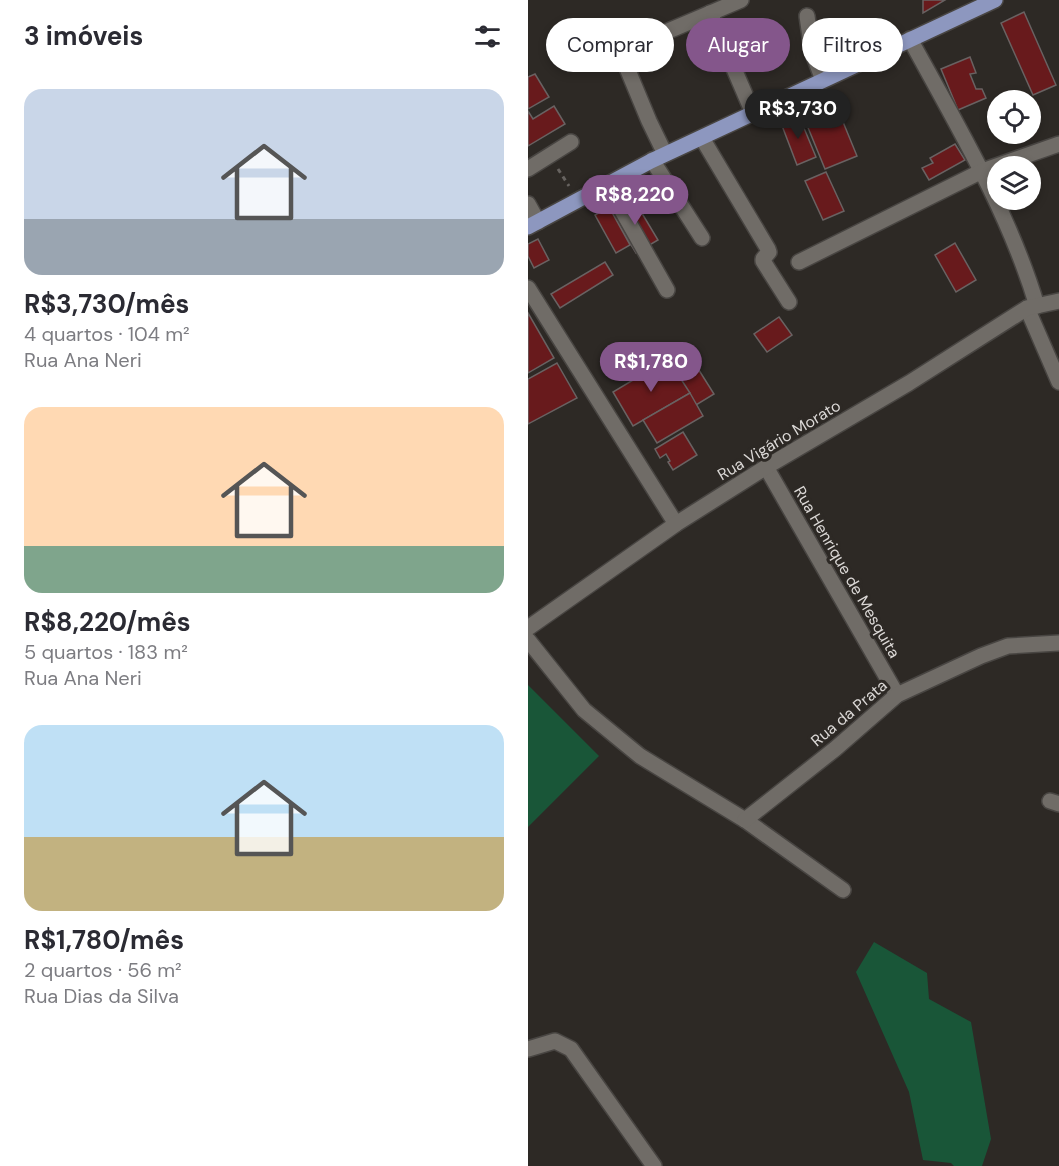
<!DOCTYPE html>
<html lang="pt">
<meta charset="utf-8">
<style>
body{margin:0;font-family:"DM Sans",sans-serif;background:#f2f2f3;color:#2b2b33;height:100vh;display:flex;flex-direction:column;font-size:22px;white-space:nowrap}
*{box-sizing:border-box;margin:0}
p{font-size:20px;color:#7c7c81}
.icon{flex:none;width:33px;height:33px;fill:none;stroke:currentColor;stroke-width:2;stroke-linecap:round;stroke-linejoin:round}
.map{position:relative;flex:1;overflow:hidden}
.drawer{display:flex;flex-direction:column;background:#fff;width:528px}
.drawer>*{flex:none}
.top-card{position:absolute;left:18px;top:18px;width:423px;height:54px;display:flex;gap:12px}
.tools{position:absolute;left:459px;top:90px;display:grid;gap:12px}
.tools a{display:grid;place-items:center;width:54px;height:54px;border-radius:50%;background:#fff;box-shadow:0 3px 9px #0003;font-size:30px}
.price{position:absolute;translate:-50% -51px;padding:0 14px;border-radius:21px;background:#84568b;color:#fff;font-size:20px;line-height:39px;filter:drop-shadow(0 2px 3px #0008)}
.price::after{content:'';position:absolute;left:50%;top:36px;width:18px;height:14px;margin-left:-9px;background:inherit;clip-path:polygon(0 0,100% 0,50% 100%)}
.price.active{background:#222;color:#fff}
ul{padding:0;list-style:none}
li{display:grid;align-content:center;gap:12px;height:318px;padding:0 24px}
li span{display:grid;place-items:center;height:186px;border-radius:18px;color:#555}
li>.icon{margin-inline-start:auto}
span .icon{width:108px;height:108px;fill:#fffc;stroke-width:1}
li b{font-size:26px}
h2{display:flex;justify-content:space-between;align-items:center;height:72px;padding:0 24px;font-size:26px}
.chip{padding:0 21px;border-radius:27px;background:#fff;box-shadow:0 3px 9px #0003;font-size:21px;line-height:54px}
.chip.active{background:#84568b;color:#fff}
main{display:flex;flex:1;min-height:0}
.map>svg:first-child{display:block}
.green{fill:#195638}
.building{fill:#681a1c;stroke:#696262;stroke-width:1.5}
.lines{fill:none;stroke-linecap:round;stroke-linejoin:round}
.minor-casing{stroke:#484542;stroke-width:18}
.major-casing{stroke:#484542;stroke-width:18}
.path{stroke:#676360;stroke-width:3;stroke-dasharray:4.5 4.5;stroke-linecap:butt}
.minor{stroke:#706c67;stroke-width:15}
.major{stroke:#8d97bf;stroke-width:15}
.labels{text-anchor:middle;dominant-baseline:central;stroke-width:6;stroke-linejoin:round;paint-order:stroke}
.street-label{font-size:16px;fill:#dbd8d6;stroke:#2d2925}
</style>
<main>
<section class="drawer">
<h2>3 imóveis<svg class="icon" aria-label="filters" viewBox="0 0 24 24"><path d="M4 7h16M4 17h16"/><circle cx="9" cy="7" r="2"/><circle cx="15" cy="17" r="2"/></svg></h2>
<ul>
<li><span style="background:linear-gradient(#c9d6e8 70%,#9aa5b1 0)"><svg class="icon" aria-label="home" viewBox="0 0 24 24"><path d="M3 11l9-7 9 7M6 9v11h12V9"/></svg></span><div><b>R$3,730/mês</b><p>4 quartos · 104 m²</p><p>Rua Ana Neri</p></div></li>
<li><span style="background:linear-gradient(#ffd9b3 75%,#7fa58c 0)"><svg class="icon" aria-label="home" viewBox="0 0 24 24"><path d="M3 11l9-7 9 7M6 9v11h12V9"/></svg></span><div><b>R$8,220/mês</b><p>5 quartos · 183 m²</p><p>Rua Ana Neri</p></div></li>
<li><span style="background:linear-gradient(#bfe0f5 60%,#c2b280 0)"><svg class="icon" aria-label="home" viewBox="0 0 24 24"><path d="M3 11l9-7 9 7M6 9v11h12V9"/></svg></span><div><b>R$1,780/mês</b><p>2 quartos · 56 m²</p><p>Rua Dias da Silva</p></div></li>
</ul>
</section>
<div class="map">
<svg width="531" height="1166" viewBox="0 0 531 1166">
<rect width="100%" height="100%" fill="#2d2925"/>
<!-- green -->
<g class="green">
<path d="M0 685 71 756 0 827Z"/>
<path d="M346 942 399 973 401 999 443 1022 463 1139 454 1166H426L423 1163 395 1160 381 1092 328 972Z"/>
</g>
<!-- building -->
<g class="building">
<path d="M395 0H417L395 13Z"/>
<path d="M496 12 528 85 505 95 473 23Z"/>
<path d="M442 57 448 73 442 74 448 89H454L458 98 430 110 413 69Z"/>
<path d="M7 74 21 97 0 109V77Z"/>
<path d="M306 100 329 156 297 169 274 113Z"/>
<path d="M26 106 37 124 0 146V111L5 119Z"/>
<path d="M271 116 288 157 269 165 253 123Z"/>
<path d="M427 144 437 160 401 180 394 168 405 163 402 158Z"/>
<path d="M298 172 316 211 295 220 277 181Z"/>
<path d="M106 200 130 240 108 253 84 213Z"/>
<path d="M81 207 102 245 88 253 67 215Z"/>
<path d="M10 239 21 260 6 268 0 256V244Z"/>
<path d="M427 243 448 280 428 292 407 255Z"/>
<path d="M77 262 85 275 32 308 23 294Z"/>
<path d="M0 313 26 358 0 373Z"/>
<path d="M251 317 264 335 239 352 226 334Z"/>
<path d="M157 348 186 394 168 405 140 359Z"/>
<path d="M140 359 162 393 105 426 85 392Z"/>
<path d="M29 363 49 398 0 424V379Z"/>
<path d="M162 393 175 416 129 443 115 420Z"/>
<path d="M155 432 169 455 145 470 140 462 142 461 138 454 132 458 127 449Z"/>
</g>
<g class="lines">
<!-- minor casing -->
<g class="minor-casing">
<g id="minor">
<path d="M182 13 225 113"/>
<path d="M279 16 284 51 295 80"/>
<path d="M382 39C429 125 481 212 509 306"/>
<path d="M89 44 121 121 137 154"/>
<path d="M105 46 213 0"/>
<path d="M174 138 240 249 241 252 235 259V261L261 302"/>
<path d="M124 160 174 238"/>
<path d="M0 169 43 142"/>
<path d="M79 184 139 290"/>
<path d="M0 204 10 222"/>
<path d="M271 262 454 171 531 144"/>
<path d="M0 288 148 524"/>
<path d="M499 308 531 382"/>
<path d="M238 467 369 695"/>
<path d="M0 628 148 524 238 467 381 383 499 308 531 301"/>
<path d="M0 640 56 710 112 756 217 820 315 890"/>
<path d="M522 801 531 804"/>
<path d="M217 820 307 749 369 695 453 656 480 646 531 643"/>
<path d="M0 1049 27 1041 43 1049 126 1166"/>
</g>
</g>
<!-- major casing -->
<g class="major-casing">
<path id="major" d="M0 227 123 161 467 0"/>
</g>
<!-- path -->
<path class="path" d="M30 169 41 186"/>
<!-- minor -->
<use href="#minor" class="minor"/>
<!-- major -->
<use href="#major" class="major"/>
</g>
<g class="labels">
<!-- street labels -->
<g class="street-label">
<text transform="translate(251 440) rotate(-31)">Rua Vigário Morato</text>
<text transform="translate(319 572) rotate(60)">Rua Henrique de Mesquita</text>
<text transform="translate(321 713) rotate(-40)">Rua da Prata</text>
</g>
</g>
</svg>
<div class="tools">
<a><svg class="icon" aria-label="locate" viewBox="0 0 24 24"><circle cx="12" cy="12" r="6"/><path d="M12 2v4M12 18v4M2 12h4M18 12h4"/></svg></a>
<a><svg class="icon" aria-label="layers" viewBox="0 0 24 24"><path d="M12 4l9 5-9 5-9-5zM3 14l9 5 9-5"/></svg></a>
</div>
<b class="price active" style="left:270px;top:140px">R$3,730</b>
<b class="price" style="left:107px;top:226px">R$8,220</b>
<b class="price" style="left:123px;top:393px">R$1,780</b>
<div class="top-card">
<a class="chip">Comprar</a>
<a class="chip active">Alugar</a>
<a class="chip">Filtros</a>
</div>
</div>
</main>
